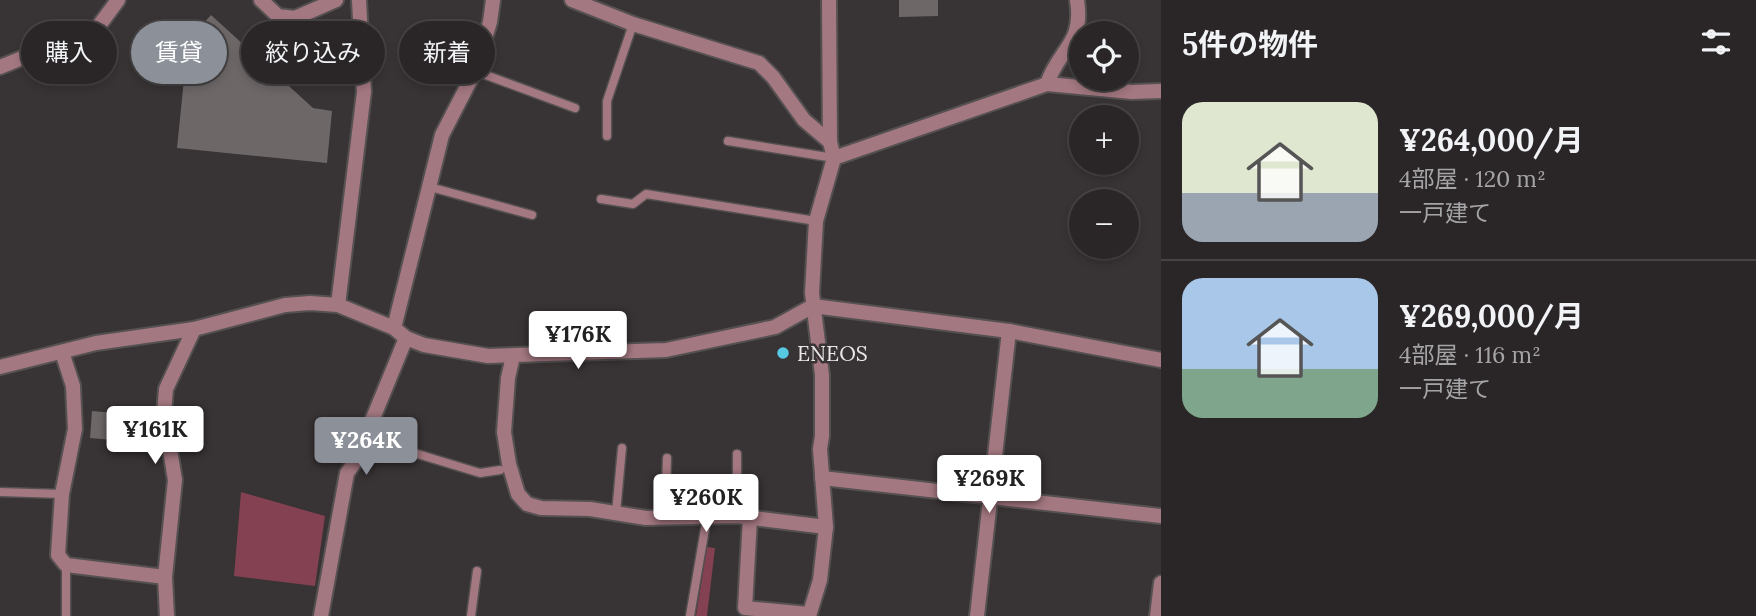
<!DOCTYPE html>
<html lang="ja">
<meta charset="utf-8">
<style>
body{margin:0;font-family:Lora,"Noto Sans JP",serif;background:#363233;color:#f1f3f6;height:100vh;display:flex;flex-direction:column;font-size:26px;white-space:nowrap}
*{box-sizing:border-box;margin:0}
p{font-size:23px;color:#a5a5a7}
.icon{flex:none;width:38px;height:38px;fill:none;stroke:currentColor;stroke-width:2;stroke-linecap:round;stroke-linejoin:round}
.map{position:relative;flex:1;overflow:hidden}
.details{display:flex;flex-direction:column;background:#2a2627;width:595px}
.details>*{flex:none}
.banner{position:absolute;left:21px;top:21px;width:665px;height:63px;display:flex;gap:14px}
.controls{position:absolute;left:1069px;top:21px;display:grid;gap:14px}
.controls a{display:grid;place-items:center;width:70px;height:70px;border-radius:50%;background:#2a2627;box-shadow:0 4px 10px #0003,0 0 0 2px #464344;font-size:35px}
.price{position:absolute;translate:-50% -60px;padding:0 16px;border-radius:7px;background:#fff;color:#222;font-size:23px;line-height:46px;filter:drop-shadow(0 2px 4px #0008)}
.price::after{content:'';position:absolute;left:50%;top:42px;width:21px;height:16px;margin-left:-10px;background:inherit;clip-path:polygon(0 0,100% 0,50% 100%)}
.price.on{background:#8c9099;color:#fff}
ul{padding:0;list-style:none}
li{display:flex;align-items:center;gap:21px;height:175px;padding:0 21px}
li+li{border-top:2px solid #464344}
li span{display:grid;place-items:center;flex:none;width:196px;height:140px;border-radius:21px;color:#555}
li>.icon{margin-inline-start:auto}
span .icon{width:84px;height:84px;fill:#fffc;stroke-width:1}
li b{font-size:30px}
h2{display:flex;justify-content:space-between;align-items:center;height:84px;padding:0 21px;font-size:30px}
.pill{padding:0 24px;border-radius:32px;background:#2a2627;box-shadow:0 4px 10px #0003,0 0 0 2px #464344;font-size:24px;line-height:63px}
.pill.on{background:#8c9099;color:#fff}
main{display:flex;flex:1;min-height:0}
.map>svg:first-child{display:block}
.green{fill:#834151}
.building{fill:#6d6768}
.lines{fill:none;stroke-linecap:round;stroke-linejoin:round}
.service-casing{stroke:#555051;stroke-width:11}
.minor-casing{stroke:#555051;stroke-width:18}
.tertiary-casing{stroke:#555051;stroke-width:18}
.service{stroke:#a47881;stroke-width:8}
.minor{stroke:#a47881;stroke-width:14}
.tertiary{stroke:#a47881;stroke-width:14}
.poi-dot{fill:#58c9e3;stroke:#383334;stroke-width:2.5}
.labels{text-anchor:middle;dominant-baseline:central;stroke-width:5;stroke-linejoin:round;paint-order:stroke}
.poi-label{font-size:21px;fill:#ebe7e8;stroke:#383334;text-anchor:start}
</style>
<main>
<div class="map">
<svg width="1161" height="616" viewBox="0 0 1161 616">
<rect width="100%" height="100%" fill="#383334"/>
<!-- green -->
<g class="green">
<path d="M241 492 325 516 315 586 234 576Z"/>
<path d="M707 547 715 548 707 616H696Z"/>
</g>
<!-- building -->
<g class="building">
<path d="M899 0H938V16L899 17Z"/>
<path d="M211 15 313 108 332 111 327 163 177 148 188 40Z"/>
<path d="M92 411 148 416 145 443 90 438Z"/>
</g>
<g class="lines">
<!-- service casing -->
<g class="service-casing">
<g id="service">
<path d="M475 71 575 108"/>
<path d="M607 136V101L633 24"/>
<path d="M728 141 834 158"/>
<path d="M430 187 532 215"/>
<path d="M601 199 633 204 646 194 816 221"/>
<path d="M365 438 480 473 500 470"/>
<path d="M0 492 62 494"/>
<path d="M616 513 622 448"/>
<path d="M737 516V454"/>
<path d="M665 518 667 458"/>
<path d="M66 616V565"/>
<path d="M471 616 477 571"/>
<path d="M690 616 707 517"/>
</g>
</g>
<!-- minor casing -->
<g class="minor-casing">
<g id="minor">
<path d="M261 0 278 16 295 18 336 0"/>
<path d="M572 0 633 24 759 63 773 77 804 120 830 142"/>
<path d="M0 67 98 27 118 0"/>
<path d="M1047 84C1059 48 1084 45 1077 0"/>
<path d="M834 158 1047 84 1132 92 1161 91"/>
<path d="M338 305 364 92 359 0"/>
<path d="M394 328 442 135 475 71 490 22 493 0"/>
<path d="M62 352 73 386 75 429 62 494 58 555 66 565 165 577"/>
<path d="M513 356 508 378 504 432 509 464 518 494 527 504 541 508 590 509 646 518 737 516 826 527"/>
<path d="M822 478 1161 516"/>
<path d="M750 518 745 608 809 614"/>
<path d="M167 616 165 577 175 480 164 413 166 389 194 329"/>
<path d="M321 616 347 473 355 462 406 338"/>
<path d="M809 616 820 580 826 527 820 449 822 436V375L812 293 816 221 834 158 830 142 829 0"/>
<path d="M1157 616 1161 583"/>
</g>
</g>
<!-- tertiary casing -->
<g class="tertiary-casing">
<g id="tertiary">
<path d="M0 367 96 343 194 329 285 305 310 303 338 305 394 328 406 338 424 345 488 356 666 350 775 327 813 306 1009 331 1161 360"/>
<path d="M977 616 1009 331"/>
</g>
</g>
<!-- service -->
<use href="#service" class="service"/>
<!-- minor -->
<use href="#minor" class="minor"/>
<!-- tertiary -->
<use href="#tertiary" class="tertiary"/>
</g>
<!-- markers -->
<circle class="poi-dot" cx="783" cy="353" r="7"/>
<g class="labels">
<!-- poi labels -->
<g class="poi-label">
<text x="797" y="353">ENEOS</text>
</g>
</g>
</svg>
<div class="controls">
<a><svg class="icon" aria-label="locate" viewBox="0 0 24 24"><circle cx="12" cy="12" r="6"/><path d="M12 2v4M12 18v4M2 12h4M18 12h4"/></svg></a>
<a>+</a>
<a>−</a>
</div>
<b class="price" style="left:578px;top:371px">¥176K</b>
<b class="price" style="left:155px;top:466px">¥161K</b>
<b class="price on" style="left:366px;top:477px">¥264K</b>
<b class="price" style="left:989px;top:515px">¥269K</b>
<b class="price" style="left:706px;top:534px">¥260K</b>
<div class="banner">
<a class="pill">購入</a>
<a class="pill on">賃貸</a>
<a class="pill">絞り込み</a>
<a class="pill">新着</a>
</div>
</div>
<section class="details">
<h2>5件の物件<svg class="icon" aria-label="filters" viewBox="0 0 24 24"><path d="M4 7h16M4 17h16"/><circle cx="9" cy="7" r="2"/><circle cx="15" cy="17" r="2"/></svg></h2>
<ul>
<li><span style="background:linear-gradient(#dfe7d0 65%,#9aa5b1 0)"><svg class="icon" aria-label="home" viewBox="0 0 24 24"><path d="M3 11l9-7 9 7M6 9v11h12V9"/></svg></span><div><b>¥264,000/月</b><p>4部屋 · 120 m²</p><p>一戸建て</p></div></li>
<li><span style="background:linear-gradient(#a9c7e8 65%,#7fa58c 0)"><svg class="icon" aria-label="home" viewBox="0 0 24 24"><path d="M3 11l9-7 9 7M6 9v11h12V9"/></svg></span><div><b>¥269,000/月</b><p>4部屋 · 116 m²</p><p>一戸建て</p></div></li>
</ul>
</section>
</main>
